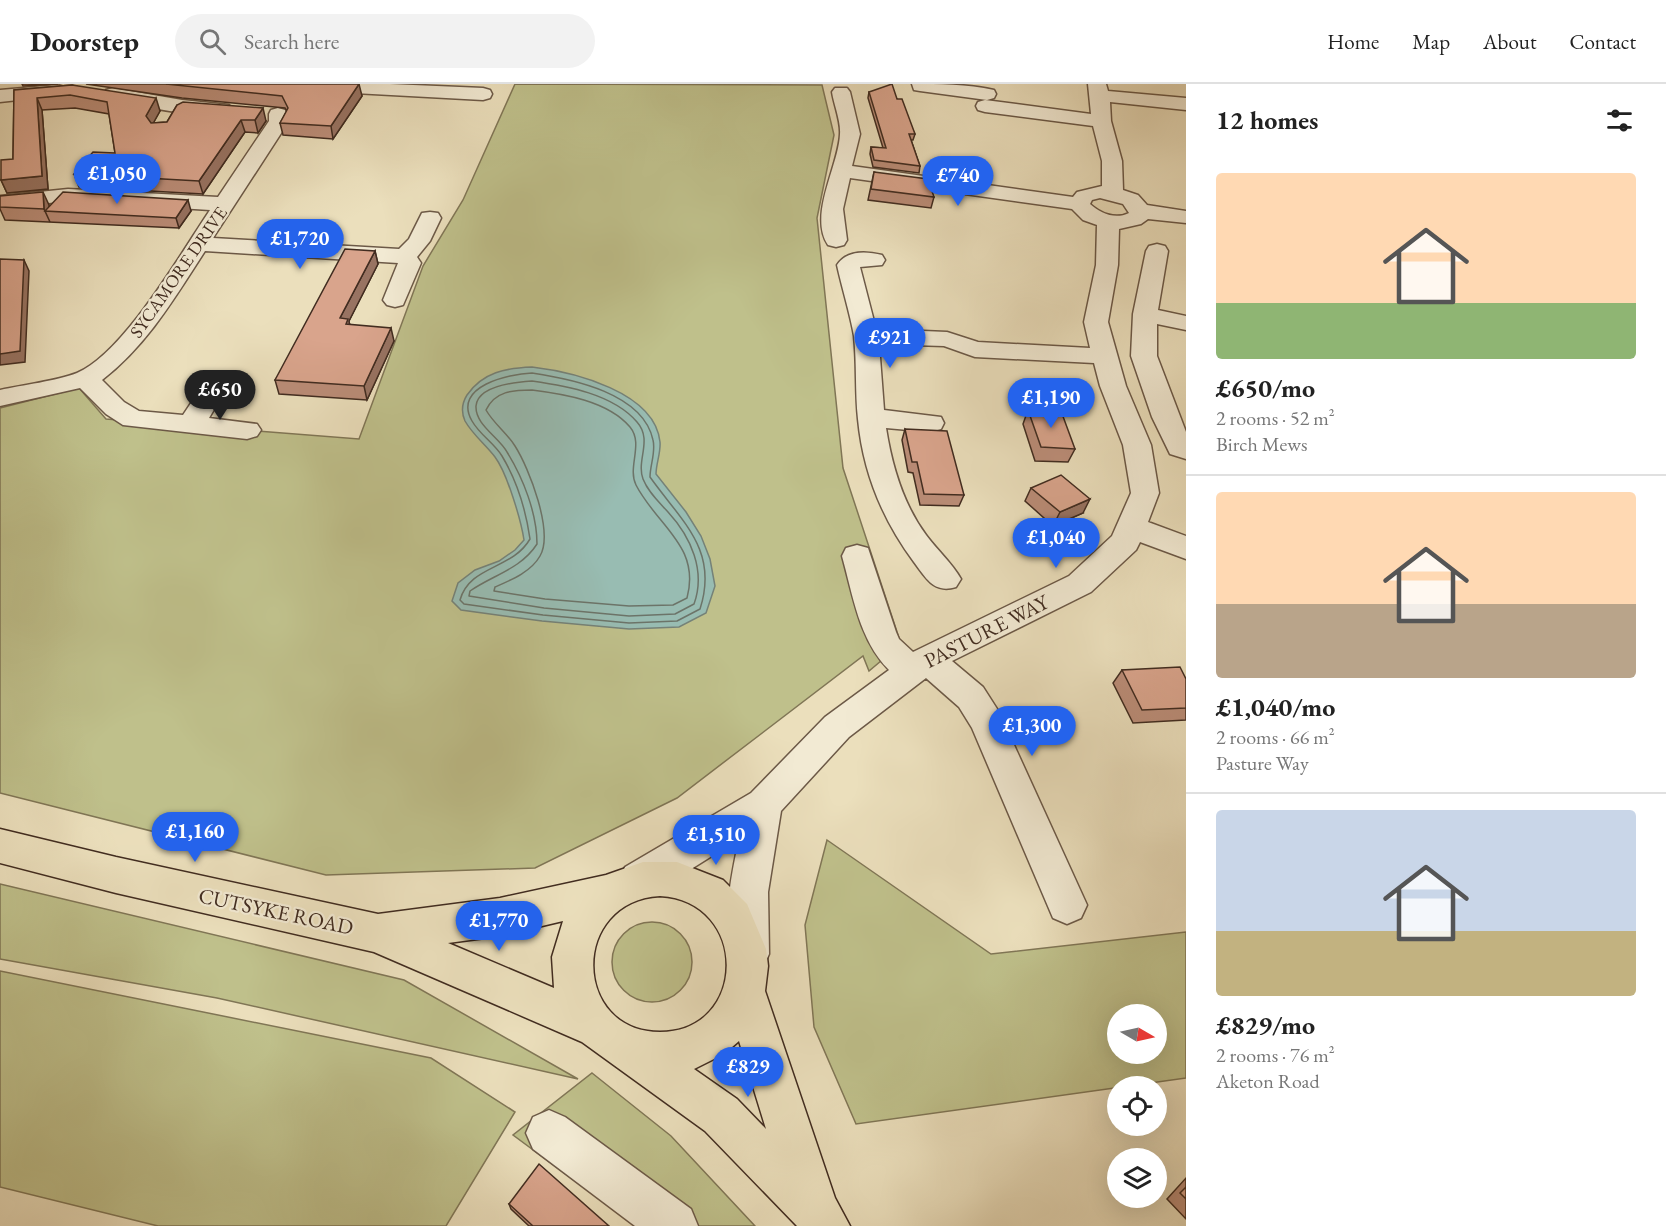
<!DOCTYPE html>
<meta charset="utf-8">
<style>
body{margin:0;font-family:"EB Garamond",serif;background:#f2f2f2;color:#222;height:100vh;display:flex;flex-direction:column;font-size:22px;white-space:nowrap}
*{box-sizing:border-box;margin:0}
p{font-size:20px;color:#767676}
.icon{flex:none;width:33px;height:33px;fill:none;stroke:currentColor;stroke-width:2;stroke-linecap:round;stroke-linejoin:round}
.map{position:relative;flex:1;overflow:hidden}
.side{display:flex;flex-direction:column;background:#fff;width:480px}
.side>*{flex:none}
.needle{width:39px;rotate:99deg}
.controls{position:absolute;left:1107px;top:920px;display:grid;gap:12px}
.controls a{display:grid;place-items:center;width:60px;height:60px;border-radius:50%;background:#fff;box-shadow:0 6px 24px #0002;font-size:30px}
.price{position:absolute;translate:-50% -51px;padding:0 14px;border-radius:21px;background:#2563eb;color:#fff;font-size:20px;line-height:39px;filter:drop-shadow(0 2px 3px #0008)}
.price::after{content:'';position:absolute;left:50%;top:36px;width:18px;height:14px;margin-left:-9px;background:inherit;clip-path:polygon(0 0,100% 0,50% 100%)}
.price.selected{background:#222;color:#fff}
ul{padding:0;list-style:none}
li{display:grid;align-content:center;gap:12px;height:318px;padding:0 30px}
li+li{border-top:2px solid #e0e0e0}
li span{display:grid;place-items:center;height:186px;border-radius:6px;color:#555}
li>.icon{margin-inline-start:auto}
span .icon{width:108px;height:108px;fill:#fffc;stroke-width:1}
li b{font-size:26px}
h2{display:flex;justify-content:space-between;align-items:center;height:72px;padding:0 30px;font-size:26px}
header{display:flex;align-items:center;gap:36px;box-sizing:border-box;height:84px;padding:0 30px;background:#fff;border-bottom:2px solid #e0e0e0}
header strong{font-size:28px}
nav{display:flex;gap:33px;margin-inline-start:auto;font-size:21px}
.search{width:420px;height:54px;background:#f2f2f2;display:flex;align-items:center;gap:15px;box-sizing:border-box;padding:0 21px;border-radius:33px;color:#767676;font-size:22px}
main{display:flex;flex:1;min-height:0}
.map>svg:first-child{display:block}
.green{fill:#bfc08b;stroke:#807656;stroke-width:1.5;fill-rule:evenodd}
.water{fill:#98bcb2;stroke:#758278;stroke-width:1.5}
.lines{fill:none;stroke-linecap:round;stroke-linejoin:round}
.shore{stroke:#6c7469;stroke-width:1.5}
.minor-casing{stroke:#6c5947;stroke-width:3}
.major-casing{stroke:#412c20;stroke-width:3}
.minor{fill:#f2ead3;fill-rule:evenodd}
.major{fill:#ebdfbc;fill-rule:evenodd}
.wall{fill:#bb8d78;stroke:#412c20;stroke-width:1.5}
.shaded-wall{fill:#987362;stroke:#412c20;stroke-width:1.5}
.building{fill:#d9a48c;stroke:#412c20;stroke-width:1.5}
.labels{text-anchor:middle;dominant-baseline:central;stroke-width:4.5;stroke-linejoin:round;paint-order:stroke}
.far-street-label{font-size:18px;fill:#412c20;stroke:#f2ead3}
.street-label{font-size:21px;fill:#412c20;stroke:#f2ead3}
</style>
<header>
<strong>Doorstep</strong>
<div class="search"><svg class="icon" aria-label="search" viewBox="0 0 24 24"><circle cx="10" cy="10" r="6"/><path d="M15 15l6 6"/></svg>Search here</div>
<nav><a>Home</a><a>Map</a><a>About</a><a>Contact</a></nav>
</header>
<main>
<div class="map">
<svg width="1186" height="1142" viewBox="0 0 1186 1142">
<rect width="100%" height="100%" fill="#ebdfbc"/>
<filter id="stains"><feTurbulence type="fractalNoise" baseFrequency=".00333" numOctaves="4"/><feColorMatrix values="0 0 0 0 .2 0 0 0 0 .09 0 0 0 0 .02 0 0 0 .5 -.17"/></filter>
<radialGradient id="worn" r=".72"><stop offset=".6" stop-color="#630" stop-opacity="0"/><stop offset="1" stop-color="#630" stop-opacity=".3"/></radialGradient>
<!-- green -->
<g class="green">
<path d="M515 0 822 1 834 51 817 134 843 384 901 560 869 587 863 572 677 714 535 784 326 791 0 709V324L79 304 106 335 359 355 423 182 463 116Z"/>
<path d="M827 756 991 870 1186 848V994L856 1040 814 943 805 841ZM1118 930H1156V969H1118Z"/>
<path d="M0 800 404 896 578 995 217 914 0 875Z"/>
<circle cx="652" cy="878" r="40"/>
<path d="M0 887 431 974 515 1028 446 1142H158L0 1103Z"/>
<path d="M592 989 671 1052 755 1142H636L513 1051Z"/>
</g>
<!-- water -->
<path class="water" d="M532 283C574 288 655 308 660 358 661 368 656 380 656 390L686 428 701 452 710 475 715 502 706 529 679 543 629 545 542 537 461 526 452 517 458 499 475 486 499 477 515 466 524 456C521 436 507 389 495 373 485 360 473 351 465 337 461 328 462 319 467 311 483 288 506 284 532 283Z"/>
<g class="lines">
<!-- shore -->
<g class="shore">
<path d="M532 289C572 295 643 309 653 356 656 368 650 381 650 393 682 438 719 466 700 525L677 537 629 539 543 531 464 520 460 516C470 481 512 486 530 455 526 427 517 397 502 372 494 359 480 351 472 337 452 302 509 290 532 289Z"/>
<path d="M532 297C567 302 613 310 637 338 653 356 636 376 643 395 648 408 659 418 668 428 691 453 706 487 694 520L675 530 629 532 544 524 469 512 470 507C493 491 521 485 537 460 537 429 523 394 507 368 499 353 475 341 476 322 478 301 517 298 532 297Z"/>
<path d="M532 306C564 310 608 317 630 343 644 360 627 383 636 401 657 442 701 462 687 514L673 521 629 522 545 515 494 507 495 503C511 496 531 488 540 472 554 448 529 384 515 362 507 349 494 340 486 326 495 307 513 306 532 306Z"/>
</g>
<!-- minor casing -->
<g class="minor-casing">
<g id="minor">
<path d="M309 0H390L483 4 490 6 492 10 490 14 483 16 317 7 311 6Z"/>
<path d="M912 0C939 0 967 0 994 6L996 10 994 14 987 16 920 7 914 6Z"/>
<path d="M1088 0H1106L1108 7 1186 14V26L1110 18 1111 37 1122 77 1123 106 1138 111 1147 121 1186 127V139L1148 135 1141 140 1119 145 1118 181 1108 238 1126 302 1151 361 1159 409 1148 438 1186 452V475L1140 458 1136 466 1091 508 952 577 983 603 999 628 1087 821 1081 834 1067 840 1053 834 972 644 959 623 926 594 849 653 781 727 768 808 769 870 763 884 749 890 735 884C719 847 731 794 739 755L653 809 639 814 625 809 620 796 625 783 751 709 825 633 889 586C859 556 853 511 842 472L846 464 857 461 868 464 896 548 899 555 913 568 1069 492 1112 452 1131 409 1123 361 1100 302 1094 279 975 273 944 262 879 260 884 326 941 333 944 339 941 345 931 348 886 344C892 382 903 420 926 451 937 466 952 479 961 495L956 503C934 510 926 494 914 478 882 435 863 388 858 335 855 308 857 280 854 252 850 229 842 204 837 181 847 166 866 167 882 171L885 176 882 181 860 183 876 245 947 248 978 258 1090 264 1084 238 1096 181 1097 141 1083 136 1072 125 850 94 843 125 847 156 844 161 836 163 828 161C808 131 839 81 840 50 841 37 834 21 832 8L835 4H847L850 8 860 50 852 82 1073 113 1077 108 1102 102V77L1093 42 985 28 978 26 976 22 978 18 985 16 1091 30ZM1100 114 1123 120 1129 129C1115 136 1100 129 1090 120L1092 116Z"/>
<path d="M58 1 64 3 67 7 64 11 0 18V6Z"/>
<path d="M113 4 182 16 229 21 231 25 229 29C202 36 135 21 106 14L104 10 106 6Z"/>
<path d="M278 24 285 26 289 37 213 154 399 165 409 155 422 129 430 128 438 129 441 134 430 157 417 173 421 179 403 221 395 223 387 221 383 216 398 179 205 167C174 215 147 261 102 296L124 318 139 327 183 331 201 304 210 302 219 304 223 310 209 334 257 340 261 346 257 352 247 355 123 341 106 330 80 304 0 322V306C22 301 57 297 77 289 124 269 181 169 210 126L68 117 0 124V112L68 105 218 113 269 37V30L271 26Z"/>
<path d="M1157 160 1165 162 1168 167 1158 226 1186 232V246L1157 240V272L1186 348V375L1170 370 1152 333 1131 272 1133 230 1146 167 1149 162Z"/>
<path d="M549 1026 565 1033 691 1125 698 1142H635L533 1065 526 1049 533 1033Z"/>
</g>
</g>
<!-- major casing -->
<g class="major-casing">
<path id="major" d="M0 745 116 773 378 830 500 814 606 791 643 778H677L723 796 747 820 766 865 768 882 765 907 835 1114 850 1142H797L705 1047 582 958 374 868 116 809 0 779ZM660 812C750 817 748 948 660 948 572 948 570 817 660 812ZM563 837 552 873 554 904 448 859 500 852ZM739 957 766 1045 737 1015 694 985 724 970Z"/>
</g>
<!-- minor -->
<use href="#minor" class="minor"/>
<!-- major -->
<use href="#major" class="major"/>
</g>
<!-- wall -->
<g class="wall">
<path d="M22 0H58L23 2Z"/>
<path d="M86 0H357L362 12 333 55 283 51 280 39 287 27 285 24 182 14Z"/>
<path d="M72 1 160 27 153 39 167 38 177 21 266 37 258 49 245 48 203 110 79 103 74 90 115 69 109 30 75 24 42 26 48 105 7 109 1 96 13 75 14 6Z"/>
<path d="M869 8 897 15 915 50 913 56H911L920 82 919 89 873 83 870 70 871 63 883 64 868 14Z"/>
<path d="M874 88 934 113 931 124 868 116Z"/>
<path d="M0 112 49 121V123L191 127 179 144 5 136 0 125Z"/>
<path d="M375 167 378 180 349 237V240L394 257 367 316 279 310 275 296Z"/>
<path d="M1028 326 1075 365 1068 378 1035 377 1023 340Z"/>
<path d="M905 345 964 411 959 422 920 421 913 389 908 388 902 356Z"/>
<path d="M1031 404 1083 429 1053 442 1025 417Z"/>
<path d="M1122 586 1186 595V636L1133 639 1113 599Z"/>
<path d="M1186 1094V1135L1167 1115Z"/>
<path d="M509 1120 609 1142H529L511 1125Z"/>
</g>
<!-- shaded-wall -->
<g class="shaded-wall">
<path d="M359 0 362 12 333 55 331 42Z"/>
<path d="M37 14 42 26 48 105 7 109 1 96 42 92Z"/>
<path d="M156 14 160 27 150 45 146 32Z"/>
<path d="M263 24 266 37 258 49 255 36Z"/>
<path d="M241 36 245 48 203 110 199 97Z"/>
<path d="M43 108 49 121V127H45L50 138 44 125Z"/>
<path d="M188 116 191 127 179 144 176 134Z"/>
<path d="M375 167 378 180 349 237 351 249 340 234Z"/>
<path d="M24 176 29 187 25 278 0 281V270Z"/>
<path d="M391 244 394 257 367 316 364 302Z"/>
<path d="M1090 415 1083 429 1053 442 1060 428Z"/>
</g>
<!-- building -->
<g class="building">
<path d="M166 0H359L331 42 280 39 288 24 282 12Z"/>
<path d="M892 0 897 15H902L915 50H909L920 82 874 76 871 63 886 64 869 8Z"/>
<path d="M72 1 156 14 146 32 151 39 167 38 177 21 183 18 263 24 255 36H241L199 97 74 90 93 68 115 69 107 18 70 11 37 14 42 92 1 96V76L13 75 14 6Z"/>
<path d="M874 88 928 95 934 113 871 105Z"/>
<path d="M43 108 44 125 0 123V112Z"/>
<path d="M63 108 188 116 176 134 45 127Z"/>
<path d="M345 165 375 167 340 234 348 235 346 240 391 244 364 302 275 296Z"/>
<path d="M0 175 24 176 20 267 0 270Z"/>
<path d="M1028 326 1061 327 1075 365 1041 363Z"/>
<path d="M905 345 947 347 964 411 924 410 917 378H912Z"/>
<path d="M1061 391 1090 415 1060 428 1031 404Z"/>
<path d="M1180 583 1186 595V624L1142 626 1122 586Z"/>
<path d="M539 1080 609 1142H533L509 1120Z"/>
<path d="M1186 1103V1115L1180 1109Z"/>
</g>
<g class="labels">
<!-- far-street labels -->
<g class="far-street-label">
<text transform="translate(178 188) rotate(-55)">SYCAMORE DRIVE</text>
</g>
<!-- street labels -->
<g class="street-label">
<text transform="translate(986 547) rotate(-27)">PASTURE WAY</text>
<text transform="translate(276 827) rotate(12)">CUTSYKE ROAD</text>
</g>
</g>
<rect width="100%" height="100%" filter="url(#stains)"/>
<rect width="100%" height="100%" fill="url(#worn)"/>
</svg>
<div class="controls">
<a><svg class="needle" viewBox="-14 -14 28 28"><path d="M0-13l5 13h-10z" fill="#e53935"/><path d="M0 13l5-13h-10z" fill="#767676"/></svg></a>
<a><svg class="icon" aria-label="locate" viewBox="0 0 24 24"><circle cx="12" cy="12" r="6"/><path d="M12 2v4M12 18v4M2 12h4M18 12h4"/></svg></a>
<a><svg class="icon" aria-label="layers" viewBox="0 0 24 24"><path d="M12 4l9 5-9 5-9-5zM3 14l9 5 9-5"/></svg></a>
</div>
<b class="price" style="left:117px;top:121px">£1,050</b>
<b class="price" style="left:958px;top:123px">£740</b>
<b class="price" style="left:300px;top:186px">£1,720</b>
<b class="price" style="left:890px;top:285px">£921</b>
<b class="price selected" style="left:220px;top:337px">£650</b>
<b class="price" style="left:1051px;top:345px">£1,190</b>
<b class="price" style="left:1056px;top:485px">£1,040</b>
<b class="price" style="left:1032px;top:673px">£1,300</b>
<b class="price" style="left:195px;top:779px">£1,160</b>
<b class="price" style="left:716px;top:782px">£1,510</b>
<b class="price" style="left:499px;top:868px">£1,770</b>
<b class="price" style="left:748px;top:1014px">£829</b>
</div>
<section class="side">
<h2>12 homes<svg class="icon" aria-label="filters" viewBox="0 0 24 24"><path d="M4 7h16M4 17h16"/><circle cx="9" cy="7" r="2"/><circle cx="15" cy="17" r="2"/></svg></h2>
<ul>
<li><span style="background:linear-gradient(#ffd9b3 70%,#8fb573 0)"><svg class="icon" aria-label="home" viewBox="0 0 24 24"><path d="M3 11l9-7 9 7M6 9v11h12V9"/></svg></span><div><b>£650/mo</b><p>2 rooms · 52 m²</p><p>Birch Mews</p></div></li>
<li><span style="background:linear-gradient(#ffd9b3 60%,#b9a48a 0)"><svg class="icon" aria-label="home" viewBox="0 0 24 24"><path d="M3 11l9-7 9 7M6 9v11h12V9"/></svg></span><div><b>£1,040/mo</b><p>2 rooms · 66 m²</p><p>Pasture Way</p></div></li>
<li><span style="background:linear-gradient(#c9d6e8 65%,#c2b280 0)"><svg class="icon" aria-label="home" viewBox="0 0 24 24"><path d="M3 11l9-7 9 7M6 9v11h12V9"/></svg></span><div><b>£829/mo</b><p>2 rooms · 76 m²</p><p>Aketon Road</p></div></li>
</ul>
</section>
</main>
